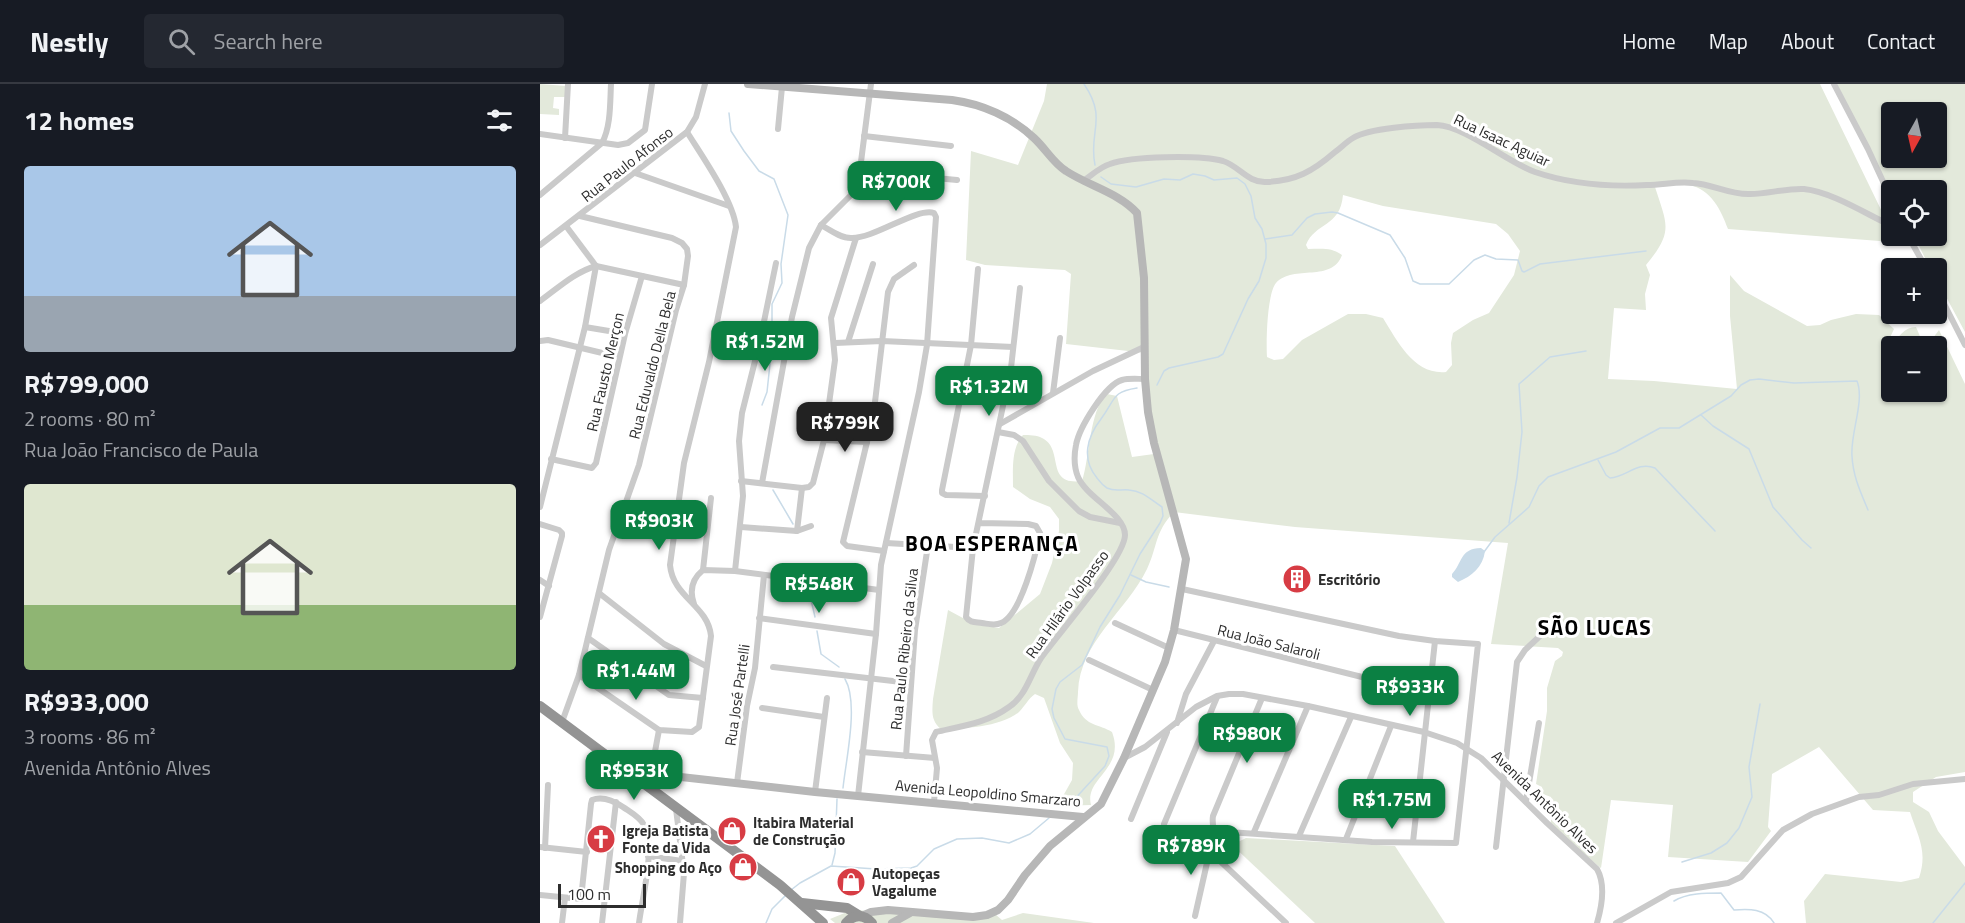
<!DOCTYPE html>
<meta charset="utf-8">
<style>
body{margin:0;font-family:"Titillium Web",sans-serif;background:#242831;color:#f1f3f6;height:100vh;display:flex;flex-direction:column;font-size:22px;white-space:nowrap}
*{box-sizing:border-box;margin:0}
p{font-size:20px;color:#9ea1a6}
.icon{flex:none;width:33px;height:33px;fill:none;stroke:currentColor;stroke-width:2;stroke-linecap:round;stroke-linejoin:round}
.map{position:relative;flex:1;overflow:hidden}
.panel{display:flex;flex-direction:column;background:#171b24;width:540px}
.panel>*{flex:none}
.needle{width:39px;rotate:188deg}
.buttons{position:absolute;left:1341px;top:18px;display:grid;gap:12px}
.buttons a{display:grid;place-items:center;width:66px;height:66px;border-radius:6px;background:#171b24;box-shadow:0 2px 4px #0004;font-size:30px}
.scale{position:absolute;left:18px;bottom:15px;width:88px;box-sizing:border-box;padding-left:6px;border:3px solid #2d2d2d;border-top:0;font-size:16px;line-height:21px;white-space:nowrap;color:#2d2d2d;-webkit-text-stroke:4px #fff;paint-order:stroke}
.price{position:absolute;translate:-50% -51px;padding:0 14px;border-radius:12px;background:#0b8043;color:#fff;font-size:20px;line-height:39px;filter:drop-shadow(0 2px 3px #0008)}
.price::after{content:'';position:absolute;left:50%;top:36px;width:18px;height:14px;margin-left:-9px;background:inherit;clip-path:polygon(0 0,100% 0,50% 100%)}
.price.on{background:#222;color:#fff}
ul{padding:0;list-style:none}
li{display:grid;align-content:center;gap:12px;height:318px;padding:0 24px}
li span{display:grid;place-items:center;height:186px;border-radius:6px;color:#555}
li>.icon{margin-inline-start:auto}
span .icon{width:108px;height:108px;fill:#fffc;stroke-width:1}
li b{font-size:26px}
h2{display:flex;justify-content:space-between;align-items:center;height:72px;padding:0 24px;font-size:26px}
header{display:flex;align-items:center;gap:36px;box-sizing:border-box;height:84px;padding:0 30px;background:#171b24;border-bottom:2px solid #363941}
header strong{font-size:28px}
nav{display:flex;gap:33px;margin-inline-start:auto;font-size:21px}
.search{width:420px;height:54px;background:#242831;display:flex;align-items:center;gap:15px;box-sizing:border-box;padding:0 21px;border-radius:6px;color:#9ea1a6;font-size:22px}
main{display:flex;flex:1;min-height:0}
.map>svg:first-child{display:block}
.green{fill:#e3e9db;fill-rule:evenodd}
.water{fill:#c9dbe8}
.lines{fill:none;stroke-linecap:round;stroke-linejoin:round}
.stream{stroke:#c9dbe8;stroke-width:1.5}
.street{stroke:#cacaca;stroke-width:6}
.secondary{stroke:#b7b7b7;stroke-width:8}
.highway{stroke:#949494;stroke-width:10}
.labels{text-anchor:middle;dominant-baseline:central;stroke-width:6;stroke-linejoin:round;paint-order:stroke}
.street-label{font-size:15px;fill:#2d2d2d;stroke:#fff}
.poi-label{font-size:15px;font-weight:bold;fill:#2d2d2d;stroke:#fff;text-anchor:start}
.district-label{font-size:21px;font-weight:bold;letter-spacing:1.5px;fill:#000;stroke:#fff}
</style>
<header>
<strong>Nestly</strong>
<div class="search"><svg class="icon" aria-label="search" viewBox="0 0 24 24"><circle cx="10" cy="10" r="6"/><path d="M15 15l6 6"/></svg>Search here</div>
<nav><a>Home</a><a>Map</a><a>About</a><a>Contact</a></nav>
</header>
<main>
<section class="panel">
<h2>12 homes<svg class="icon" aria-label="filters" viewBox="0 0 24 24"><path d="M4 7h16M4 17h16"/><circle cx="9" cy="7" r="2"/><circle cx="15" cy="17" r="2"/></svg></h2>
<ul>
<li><span style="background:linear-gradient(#a9c7e8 70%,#9aa5b1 0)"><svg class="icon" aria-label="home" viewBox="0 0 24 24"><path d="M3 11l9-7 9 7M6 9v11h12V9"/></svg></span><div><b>R$799,000</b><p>2 rooms · 80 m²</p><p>Rua João Francisco de Paula</p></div></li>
<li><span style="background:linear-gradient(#dfe7d0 65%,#8fb573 0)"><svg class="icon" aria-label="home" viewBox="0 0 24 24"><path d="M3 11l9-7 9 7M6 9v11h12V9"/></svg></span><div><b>R$933,000</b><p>3 rooms · 86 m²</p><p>Avenida Antônio Alves</p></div></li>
</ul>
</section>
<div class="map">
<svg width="1425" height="839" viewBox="0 0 1425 839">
<rect width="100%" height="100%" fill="#fff"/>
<!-- green -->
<g class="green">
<path d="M0 0 26 2 25 13H14L13 24 19 25V31L0 30Z"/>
<path d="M507 0H1280L1346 136 1345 147 1352 158 1188 145C1181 126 1171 105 1149 101 1139 99 1125 102 1115 103 1127 141 1134 147 1106 181L1110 191 1105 210 1106 226 1074 224 1068 295 1114 297 1197 305 1190 232V191L1204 207 1267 242 1280 241 1291 236 1316 230 1339 231 1354 245 1347 260 1351 265 1352 308H1396V262H1353C1358 253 1364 243 1376 243L1382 257 1393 254 1399 246 1425 300V688L1396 693 1373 708V718L1389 728 1398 747 1425 783V839H1266L1264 817 1285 790 1361 798 1379 794C1388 767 1378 753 1370 728L1333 726 1279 663 1232 690 1228 743 1231 747 1208 778 1128 773 1133 721 1071 716 1061 784 1010 743 1013 723 1011 713 1003 710 1002 703 996 700 1007 627V604L1015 577 1022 572 1023 568 1018 564 951 560 968 459 755 443 634 428C614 449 618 462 607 485 586 528 540 557 538 608 538 614 536 621 539 626 546 642 559 640 572 648 586 685 544 694 551 721L520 722 523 712 532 696 533 679 520 659 504 614 495 610C488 615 485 622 479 628 461 643 423 645 401 645 391 637 392 628 393 615L408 526 434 540 459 544 500 510 512 479 519 447V435L510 423 490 415 473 403C473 386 471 364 483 351 489 351 497 351 502 354 525 365 504 402 542 397 550 374 549 326 567 310L577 312 592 373 614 370 606 269 526 260 531 190 525 186 445 181 426 176 431 67 478 81 504 17ZM803 111 843 122 956 140 968 150 980 167 974 191 949 229 933 236 913 249 911 259 912 281 906 288C874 291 858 258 843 234L826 230H808L762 256 743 275 734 276 727 273C726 258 727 210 736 199 754 180 792 199 802 171 791 163 781 165 768 165L766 161C775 138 800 144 803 111Z"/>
<path d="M1297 0H1425V248L1397 196 1396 184H1390L1374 152H1396V106H1352L1351 109ZM1352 28H1396V74H1352Z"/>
<path d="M706 754 855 762 905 839H775L692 761Z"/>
<path d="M312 826 354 828 455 830 462 836 483 829 554 839H295L290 835Z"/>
</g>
<!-- water -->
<path class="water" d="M941 464 945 467C943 483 932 492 918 498L912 493V490C922 480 920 464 941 464Z"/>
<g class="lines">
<!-- stream -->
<g class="stream">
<path d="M544 0C568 35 548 48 555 81"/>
<path d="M189 29 191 47 204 67 219 87 234 95 248 131 241 180 242 199 232 220V261L227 308 222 321"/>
<path d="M561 93 571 100 596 103 624 95 640 96 653 90 665 92 674 96 697 94 705 100 711 112 715 134 722 145 726 160V174L719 197 708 215 683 270 678 273 629 284 624 287 617 301"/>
<path d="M725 155 752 151 767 134 775 130 792 128 798 129 850 151 865 174 873 197 880 200H909L934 176 945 171 956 175 978 176 982 187 984 188 1000 180 1106 167"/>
<path d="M1161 331 1173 342 1209 365 1233 423 1262 456 1271 464"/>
<path d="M1058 376 1066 391 1070 394C1087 393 1097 377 1115 384L1175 447"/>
<path d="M233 406 253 440"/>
<path d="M969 439 977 393 982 348 979 300 1010 273 1046 267"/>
<path d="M944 468 955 453 989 423 999 402 1008 393 1076 368 1120 344H1139L1191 312 1201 301 1210 296 1219 295 1254 299 1317 297C1325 317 1310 350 1312 372 1313 392 1320 407 1328 426"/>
<path d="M591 491 606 498 629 503"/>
<path d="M268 503 275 533"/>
<path d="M277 547 281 570 299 583"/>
<path d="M303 704C306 675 319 619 305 595"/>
<path d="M521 722 531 719 565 682 569 672 567 663 525 655 514 634 512 625 516 605 520 598 542 581 560 543 580 511 600 470 620 439 623 432 622 423C611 416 603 407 589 406 581 405 575 408 567 404 562 401 560 398 557 394 541 375 547 353 561 335 576 315 571 308 597 304"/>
<path d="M1142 778 1171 769 1187 759 1199 744 1212 713 1209 683 1220 620"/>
<path d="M292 781 295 769 297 715"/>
<path d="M251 806 260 799 291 782 336 785 371 784 377 782 394 765 417 755 442 754 469 759 490 750 509 734"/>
<path d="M1134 817C1147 809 1166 809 1181 809L1194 826C1209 825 1225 824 1234 839"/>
<path d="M226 839 232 825 246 811"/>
<path d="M1393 839 1425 799"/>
</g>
<!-- street -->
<g class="street">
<path d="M1294 0 1328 65 1352 117"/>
<path d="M238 45 242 3"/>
<path d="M0 50 78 61 88 59 105 46 112 0"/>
<path d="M324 52 411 62"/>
<path d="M25 54 28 0"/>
<path d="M321 87 417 96"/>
<path d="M95 89 189 122"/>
<path d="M543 97C552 91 560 83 570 80 591 72 660 71 683 77 699 82 708 99 726 98 756 97 773 87 795 68 801 64 806 58 813 54 829 44 878 41 897 41 925 42 967 78 995 88 1030 100 1071 103 1107 101 1123 101 1137 97 1153 99 1172 100 1190 111 1210 110 1228 110 1247 104 1264 105 1292 108 1326 130 1352 142"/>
<path d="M0 111 62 59C71 42 70 19 71 0"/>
<path d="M281 141C290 146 300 154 311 154 334 155 377 123 394 129L396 133 387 261 379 308 341 481 336 550 318 712"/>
<path d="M26 142 56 182"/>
<path d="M1368 152 1386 184"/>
<path d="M0 161 147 48 156 33 165 0"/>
<path d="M438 185 431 261 402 406V409L406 411 445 412"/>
<path d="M1396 204 1425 261"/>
<path d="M0 217C18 204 35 188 56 182L144 201"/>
<path d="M45 243 69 247"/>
<path d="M0 257 8 256 79 273"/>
<path d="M308 258 333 180"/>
<path d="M295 259 342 257 473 263"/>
<path d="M513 309 520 254"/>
<path d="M460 340 553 287 604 263"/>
<path d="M458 348 474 351 483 357 509 397 539 427 550 433 580 439"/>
<path d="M284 356 327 358"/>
<path d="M11 375 52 384 56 379 85 250 102 192"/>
<path d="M201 397 262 404 269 403 273 399 284 356 295 276 291 234 316 154"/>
<path d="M222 399 252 233 269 164 281 141 313 109 318 101 331 0"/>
<path d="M0 423 45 243 56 182"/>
<path d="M439 439 488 440 496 442 500 449C496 469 481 531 461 539 455 542 449 540 442 539 435 538 430 539 426 533L433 464 471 284 480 204"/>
<path d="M0 440 19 446 22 449V452L0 533"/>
<path d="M201 443 257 447 271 442"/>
<path d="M257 447 262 404"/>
<path d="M346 459 433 464"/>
<path d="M344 467 307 462 303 458 327 358 335 318 348 208 354 195 374 181"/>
<path d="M163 486 171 414"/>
<path d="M195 487 203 412 199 357 202 329 220 257 236 179"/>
<path d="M0 496 9 502"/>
<path d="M642 505 859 552 895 557 938 560 916 759 832 758 674 747"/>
<path d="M59 509 124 560 166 582"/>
<path d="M154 520C149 506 152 495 163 486L195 487 339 506"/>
<path d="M219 534 336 550"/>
<path d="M575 539 629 564"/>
<path d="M634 546 822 593 890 606"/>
<path d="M48 554 129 611 163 614"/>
<path d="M549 576 613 606"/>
<path d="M233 583 370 599"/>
<path d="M39 591 119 646 152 648 159 643 171 552C168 521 133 514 130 481L144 379 169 278 196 143C193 116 162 72 147 48"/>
<path d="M722 614 673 732C672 738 673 741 674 747 675 764 667 760 680 777L746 839"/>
<path d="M222 624 284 633"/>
<path d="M22 638 39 591 69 466 99 381 136 226 144 201 148 172 147 165 142 159 132 154 40 132"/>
<path d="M637 639 646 610 674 557"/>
<path d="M322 668 395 674"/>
<path d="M366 672 375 546 388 461"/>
<path d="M584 674 605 663 656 623 677 612 689 610H703L768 622 884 648 917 659 941 674 1007 739 1057 785C1066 801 1062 822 1057 839"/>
<path d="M111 689 119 646"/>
<path d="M197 699 207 622 215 584 224 491"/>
<path d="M275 708 287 614"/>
<path d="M986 717 999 639"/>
<path d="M394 718 397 684 392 656 396 648C422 642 447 639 469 623 486 612 490 591 501 574 517 551 585 474 585 451 585 430 547 414 538 393 534 383 534 371 536 361 539 344 565 301 582 296 589 294 597 295 605 295"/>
<path d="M136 725 144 789 140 839"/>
<path d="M591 735 627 648"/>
<path d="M624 740 677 613"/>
<path d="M714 748 768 622"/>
<path d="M759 752 811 633"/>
<path d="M806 755 851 642"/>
<path d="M873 758 895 557"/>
<path d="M0 763 47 768"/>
<path d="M956 763 977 578 985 566 1001 551"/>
<path d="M5 764 8 701"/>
<path d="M108 772 142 777"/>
<path d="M0 811 41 815 51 720 52 716C62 712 74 717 83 723 90 728 100 733 104 741 116 763 102 814 99 839"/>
<path d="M655 832 669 770 673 767"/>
<path d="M22 839 25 814"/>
<path d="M62 839 76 718"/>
<path d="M1076 839 1131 808 1188 799 1201 793 1243 746 1272 730 1319 713 1339 711 1373 700 1425 695"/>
</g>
<!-- secondary -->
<g class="secondary">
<path d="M208 0 412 16C442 20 472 33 494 54 506 65 513 79 526 87 549 102 579 109 597 129L604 194 605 295 608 328 614 359 646 475 634 546 625 578 584 674 561 720 510 762 485 791 468 816 458 826 447 831 433 833 348 826 331 828 322 832"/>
<path d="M87 687 275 708 543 733"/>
<path d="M352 839 370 829"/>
</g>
<!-- highway -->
<g class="highway">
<path d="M0 622 240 801 283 839"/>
<path d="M262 819 307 824 320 832"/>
<path d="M306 839C314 830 324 830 332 839"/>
</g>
</g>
<!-- icons -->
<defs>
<g id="building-disc" transform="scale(1.5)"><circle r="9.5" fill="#d73c44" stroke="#fff"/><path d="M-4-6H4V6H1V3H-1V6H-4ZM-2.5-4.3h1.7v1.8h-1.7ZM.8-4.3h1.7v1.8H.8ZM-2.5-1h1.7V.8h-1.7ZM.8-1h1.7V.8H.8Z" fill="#fff"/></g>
<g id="shop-disc" transform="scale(1.5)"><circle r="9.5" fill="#d73c44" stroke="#fff"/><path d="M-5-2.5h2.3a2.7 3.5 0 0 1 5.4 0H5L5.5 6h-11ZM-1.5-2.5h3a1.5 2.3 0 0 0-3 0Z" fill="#fff"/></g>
<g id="church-disc" transform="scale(1.5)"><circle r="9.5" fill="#d73c44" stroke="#fff"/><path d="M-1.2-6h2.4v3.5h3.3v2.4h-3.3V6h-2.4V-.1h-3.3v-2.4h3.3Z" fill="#fff"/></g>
</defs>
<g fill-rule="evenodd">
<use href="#building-disc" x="757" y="495"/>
<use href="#shop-disc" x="192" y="747"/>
<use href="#church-disc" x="61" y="755"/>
<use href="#shop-disc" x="203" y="783"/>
<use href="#shop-disc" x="311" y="798"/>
</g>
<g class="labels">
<!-- street labels -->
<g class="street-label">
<text transform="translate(962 56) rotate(25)">Rua Isaac Aguiar</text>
<text transform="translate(87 80) rotate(-38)">Rua Paulo Afonso</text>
<text transform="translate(112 281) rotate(-76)">Rua Eduvaldo Della Bela</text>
<text transform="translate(65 288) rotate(-77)">Rua Fausto Merçon</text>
<text transform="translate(527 520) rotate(-54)">Rua Hilário Volpasso</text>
<text transform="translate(729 558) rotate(14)">Rua João Salaroli</text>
<text transform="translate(364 565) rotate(-84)">Rua Paulo Ribeiro da Silva</text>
<text transform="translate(197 611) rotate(-82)">Rua José Partelli</text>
<text transform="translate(448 709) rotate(5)">Avenida Leopoldino Smarzaro</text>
<text transform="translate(1005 718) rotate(44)">Avenida Antônio Alves</text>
</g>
<!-- poi labels -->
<g class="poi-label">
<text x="778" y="495">Escritório</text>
<text x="213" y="738">Itabira Material<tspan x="213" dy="17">de Construção</tspan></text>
<text x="82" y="746">Igreja Batista<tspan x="82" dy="17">Fonte da Vida</tspan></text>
<text x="182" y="783" text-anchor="end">Shopping do Aço</text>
<text x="332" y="789">Autopeças<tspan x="332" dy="17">Vagalume</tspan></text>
</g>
<!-- district labels -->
<g class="district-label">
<text x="452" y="459">BOA ESPERANÇA</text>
<text x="1055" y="543">SÃO LUCAS</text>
</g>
</g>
</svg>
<div class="buttons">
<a><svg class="needle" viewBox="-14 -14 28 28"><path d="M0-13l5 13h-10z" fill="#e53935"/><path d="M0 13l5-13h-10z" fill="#9ea1a6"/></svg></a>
<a><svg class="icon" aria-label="locate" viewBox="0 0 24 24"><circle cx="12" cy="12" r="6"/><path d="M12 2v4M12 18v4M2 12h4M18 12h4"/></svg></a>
<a>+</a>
<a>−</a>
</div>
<div class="scale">100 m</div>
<b class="price" style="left:356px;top:128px">R$700K</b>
<b class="price" style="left:225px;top:288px">R$1.52M</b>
<b class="price" style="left:449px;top:333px">R$1.32M</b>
<b class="price on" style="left:305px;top:369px">R$799K</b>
<b class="price" style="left:119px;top:467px">R$903K</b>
<b class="price" style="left:279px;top:530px">R$548K</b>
<b class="price" style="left:96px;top:617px">R$1.44M</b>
<b class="price" style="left:870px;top:633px">R$933K</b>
<b class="price" style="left:707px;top:680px">R$980K</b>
<b class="price" style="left:94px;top:717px">R$953K</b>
<b class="price" style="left:852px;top:746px">R$1.75M</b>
<b class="price" style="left:651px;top:792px">R$789K</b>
</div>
</main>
